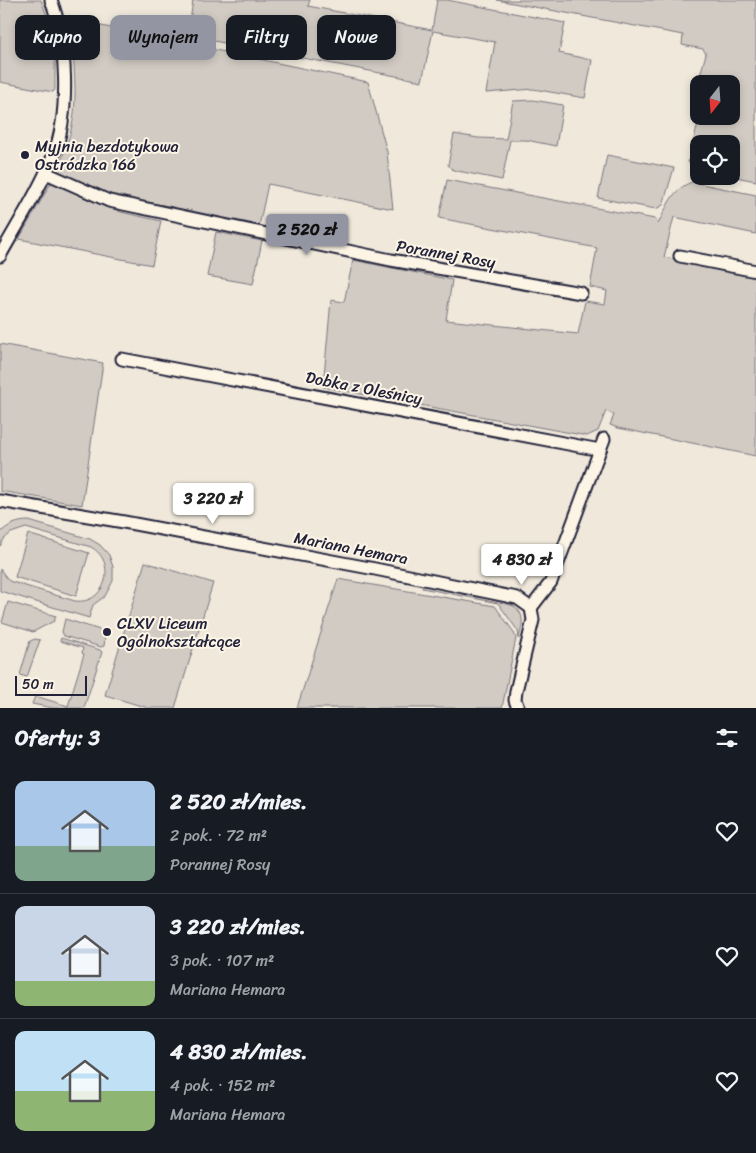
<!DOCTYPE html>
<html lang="pl">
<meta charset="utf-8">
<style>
body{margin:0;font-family:Sriracha,sans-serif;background:#20242c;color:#f1f3f6;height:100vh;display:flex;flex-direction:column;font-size:19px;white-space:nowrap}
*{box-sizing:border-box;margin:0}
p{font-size:16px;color:#9ea1a6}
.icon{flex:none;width:28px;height:28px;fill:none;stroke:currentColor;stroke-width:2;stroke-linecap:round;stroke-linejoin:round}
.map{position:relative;height:708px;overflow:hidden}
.side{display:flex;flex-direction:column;background:#171b24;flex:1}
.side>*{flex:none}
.hud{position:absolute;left:15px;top:15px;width:500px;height:45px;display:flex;gap:10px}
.needle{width:32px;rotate:197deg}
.buttons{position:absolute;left:690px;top:75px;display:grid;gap:10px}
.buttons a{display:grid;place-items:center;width:50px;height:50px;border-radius:10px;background:#171b24;box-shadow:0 2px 8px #0003;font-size:25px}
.scale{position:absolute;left:15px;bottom:12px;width:72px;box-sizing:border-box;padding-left:5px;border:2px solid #22223b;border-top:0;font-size:14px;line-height:18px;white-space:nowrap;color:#22223b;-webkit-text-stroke:4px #fcf5e5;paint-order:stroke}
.price{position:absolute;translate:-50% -42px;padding:0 11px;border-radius:5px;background:#fff;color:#222;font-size:16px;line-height:32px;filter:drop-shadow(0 1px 2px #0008)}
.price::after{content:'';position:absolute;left:50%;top:30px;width:15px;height:11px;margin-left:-8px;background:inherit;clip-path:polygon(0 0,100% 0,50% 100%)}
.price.on{background:#9495a2;color:#111}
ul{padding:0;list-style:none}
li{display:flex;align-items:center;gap:15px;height:125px;padding:0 15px}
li+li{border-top:1px solid #363941}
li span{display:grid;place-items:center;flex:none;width:140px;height:100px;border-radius:10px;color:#555}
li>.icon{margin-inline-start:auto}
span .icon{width:60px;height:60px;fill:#fffc;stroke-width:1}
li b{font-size:21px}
h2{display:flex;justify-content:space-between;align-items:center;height:60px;padding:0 15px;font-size:21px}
.chip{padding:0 18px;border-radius:10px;background:#171b24;box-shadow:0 2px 8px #0003;font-size:18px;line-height:45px}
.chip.on{background:#9495a2;color:#111}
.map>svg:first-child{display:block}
.green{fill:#d1cbc3;stroke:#7a767f}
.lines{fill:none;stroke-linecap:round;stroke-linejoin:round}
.minor-casing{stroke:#22223b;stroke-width:15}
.minor{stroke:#fcf5e5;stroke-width:11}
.poi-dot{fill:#22223b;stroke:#fcf5e5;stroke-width:2}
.labels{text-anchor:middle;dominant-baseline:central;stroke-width:4;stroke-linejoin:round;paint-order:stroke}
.poi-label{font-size:16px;fill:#22223b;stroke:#fcf5e5;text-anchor:start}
.street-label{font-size:16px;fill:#22223b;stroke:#fcf5e5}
</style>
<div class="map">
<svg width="756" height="708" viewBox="0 0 756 708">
<rect width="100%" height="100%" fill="#efe8db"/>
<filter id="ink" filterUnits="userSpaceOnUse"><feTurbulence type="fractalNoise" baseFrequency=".02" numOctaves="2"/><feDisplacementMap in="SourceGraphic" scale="10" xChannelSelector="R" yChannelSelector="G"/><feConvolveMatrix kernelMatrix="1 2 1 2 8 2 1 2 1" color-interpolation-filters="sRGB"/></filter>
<g filter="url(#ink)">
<!-- green -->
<g class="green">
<path d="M0 0H41L51 27 55 48V90L53 92 0 82Z"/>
<path d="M193 0H310L308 6 432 30 437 0H447L565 23 559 53 592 60 585 98 533 89 486 93 495 42 433 31 422 81 188 36Z"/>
<path d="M497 0H756V181L731 176V144H699V169L694 168 688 162 700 116H731V84H707L708 81 699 79 706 54 703 49 682 45 683 35Z"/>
<path d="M68 19 368 82 387 152 393 209 268 184 259 226 97 191 57 172C64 153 72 133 74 113 77 86 73 45 68 19Z"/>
<path d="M533 100 563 105 556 146 526 140H510L502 180 453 170 448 165 454 134 478 138 506 139 513 101Z"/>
<path d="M607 155 674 168 663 205 656 209 598 198Z"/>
<path d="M447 180 655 219 658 224C667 207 672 189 692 182L756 195V234L674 217 664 257 756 275V456L618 428 610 425 614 415 606 411 598 431 587 436 323 387 331 300 344 302 353 260 452 280 446 320 578 334 585 301 605 304 607 291 590 287 597 248 439 218Z"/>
<path d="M52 181 121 212 161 221 152 265 19 239Z"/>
<path d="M216 232 262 241 253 284 207 276Z"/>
<path d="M0 344 103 363 82 505 0 491Z"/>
<path d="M29 521 90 539 100 545 109 555 113 567V581L105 596 93 605 89 618 0 591V569L9 581 75 601C106 605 118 562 91 547L26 528 11 533 4 539 0 546V533C8 525 17 521 29 521Z"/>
<path d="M28 534 89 553 76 596 15 577Z"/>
<path d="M145 562 213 583 175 708H148L105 695Z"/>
<path d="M338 579 495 606 513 631 516 638 502 708H297Z"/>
<path d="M423 582 441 585 514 606C526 615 522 626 519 639L518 631 498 603 422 588Z"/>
<path d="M8 602 56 616 54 621 33 632 2 622Z"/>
<path d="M65 619 100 630 105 637 104 646 101 647 64 636 62 632Z"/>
<path d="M61 638 100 650 102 652 84 708H53L32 704 35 696 68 706 84 654 82 653 83 648 60 641Z"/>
<path d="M35 639 40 640 27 677 20 675 30 641Z"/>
</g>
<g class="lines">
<!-- minor casing -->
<g class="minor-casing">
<g id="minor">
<path d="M46 173 109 201 391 260 581 293"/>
<path d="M0 256C18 223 40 190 54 154 70 112 67 42 51 0"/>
<path d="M680 256 756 271"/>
<path d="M122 359 600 450"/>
<path d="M0 501 124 522 375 569 517 598 531 608 533 620 516 691 515 700 518 708"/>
<path d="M531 608 551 582 604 439"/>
</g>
</g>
<!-- minor -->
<use href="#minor" class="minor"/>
</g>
</g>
<!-- markers -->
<g class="poi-dot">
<circle cx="25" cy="155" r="5"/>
<circle cx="107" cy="632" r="5"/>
</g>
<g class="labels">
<!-- poi labels -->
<g class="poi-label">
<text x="35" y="146">Myjnia bezdotykowa<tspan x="35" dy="18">Ostródzka 166</tspan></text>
<text x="117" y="623">CLXV Liceum<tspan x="117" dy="18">Ogólnokształcące</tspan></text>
</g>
<!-- street labels -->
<g class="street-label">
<text transform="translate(446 254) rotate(10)">Porannej Rosy</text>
<text transform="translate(364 388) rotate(11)">Dobka z Oleśnicy</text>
<text transform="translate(351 548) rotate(11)">Mariana Hemara</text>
</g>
</g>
</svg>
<div class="buttons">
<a><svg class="needle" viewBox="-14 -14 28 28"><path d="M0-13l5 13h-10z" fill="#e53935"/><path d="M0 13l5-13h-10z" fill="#9ea1a6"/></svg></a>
<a><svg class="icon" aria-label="locate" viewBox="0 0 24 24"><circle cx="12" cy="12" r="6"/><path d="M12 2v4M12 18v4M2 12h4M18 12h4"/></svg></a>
</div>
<div class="scale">50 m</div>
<b class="price on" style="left:307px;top:256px">2 520 zł</b>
<b class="price" style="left:213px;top:525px">3 220 zł</b>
<b class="price" style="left:522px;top:586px">4 830 zł</b>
<div class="hud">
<a class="chip">Kupno</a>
<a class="chip on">Wynajem</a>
<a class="chip">Filtry</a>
<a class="chip">Nowe</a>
</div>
</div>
<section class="side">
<h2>Oferty: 3<svg class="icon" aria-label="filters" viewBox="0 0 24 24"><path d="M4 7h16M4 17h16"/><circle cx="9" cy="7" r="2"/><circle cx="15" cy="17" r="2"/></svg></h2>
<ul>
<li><span style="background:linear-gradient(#a9c7e8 65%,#7fa58c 0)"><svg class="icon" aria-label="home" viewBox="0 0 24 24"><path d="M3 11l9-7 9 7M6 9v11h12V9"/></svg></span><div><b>2 520 zł/mies.</b><p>2 pok. · 72 m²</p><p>Porannej Rosy</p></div><svg class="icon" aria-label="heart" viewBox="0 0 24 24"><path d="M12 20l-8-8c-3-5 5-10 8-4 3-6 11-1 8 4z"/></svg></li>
<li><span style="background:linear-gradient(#c9d6e8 75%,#8fb573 0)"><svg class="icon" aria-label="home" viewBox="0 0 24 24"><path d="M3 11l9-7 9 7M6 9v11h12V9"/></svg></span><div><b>3 220 zł/mies.</b><p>3 pok. · 107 m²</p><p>Mariana Hemara</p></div><svg class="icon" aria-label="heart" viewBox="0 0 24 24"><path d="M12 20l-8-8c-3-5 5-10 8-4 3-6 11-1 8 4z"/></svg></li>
<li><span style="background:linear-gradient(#bfe0f5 60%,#8fb573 0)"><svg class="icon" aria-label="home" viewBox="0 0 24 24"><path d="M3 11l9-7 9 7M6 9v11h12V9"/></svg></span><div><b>4 830 zł/mies.</b><p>4 pok. · 152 m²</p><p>Mariana Hemara</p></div><svg class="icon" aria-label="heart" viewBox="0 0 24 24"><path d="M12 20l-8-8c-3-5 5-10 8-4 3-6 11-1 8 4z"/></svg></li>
</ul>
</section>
